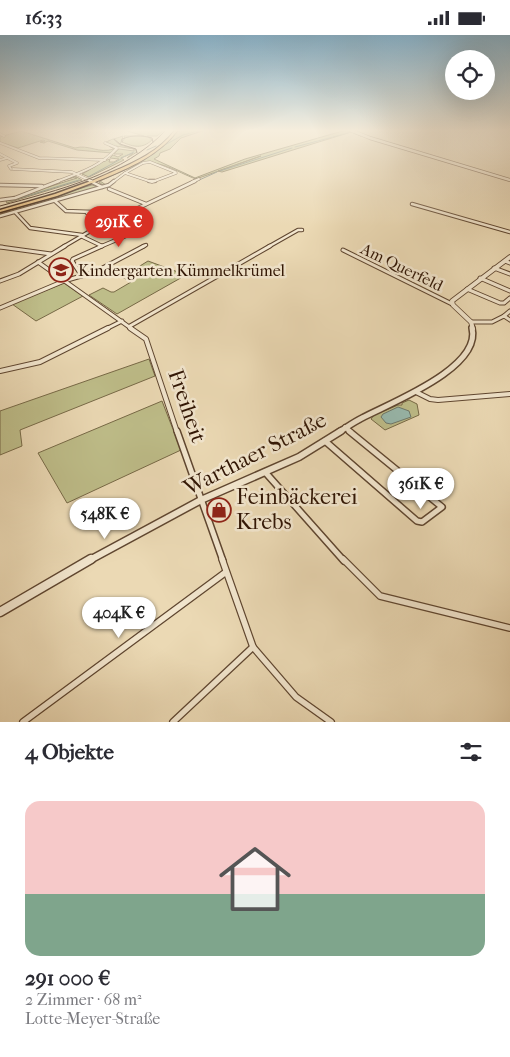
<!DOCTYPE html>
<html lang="de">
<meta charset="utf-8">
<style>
body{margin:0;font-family:"IM FELL French Canon",serif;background:#f2f2f3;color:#2b2b33;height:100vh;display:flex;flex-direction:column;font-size:19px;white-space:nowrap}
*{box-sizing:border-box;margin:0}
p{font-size:16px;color:#7c7c81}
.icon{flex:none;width:28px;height:28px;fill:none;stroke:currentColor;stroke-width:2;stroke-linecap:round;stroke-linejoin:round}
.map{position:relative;height:687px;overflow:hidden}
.panel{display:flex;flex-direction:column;background:#fff;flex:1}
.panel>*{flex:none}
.buttons{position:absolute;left:445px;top:15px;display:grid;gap:10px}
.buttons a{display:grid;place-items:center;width:50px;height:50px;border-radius:50%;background:#fff;box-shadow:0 5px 20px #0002;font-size:25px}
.price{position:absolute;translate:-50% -42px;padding:0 11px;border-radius:18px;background:#fff;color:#222;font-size:16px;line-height:32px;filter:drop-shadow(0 1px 2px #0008)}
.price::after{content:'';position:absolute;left:50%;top:30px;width:15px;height:11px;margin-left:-8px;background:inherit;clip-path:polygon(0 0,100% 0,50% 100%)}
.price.on{background:#d93025;color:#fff}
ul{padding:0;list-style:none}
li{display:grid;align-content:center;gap:10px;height:265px;padding:0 25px}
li+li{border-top:1px solid #e1e1e2}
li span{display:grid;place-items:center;height:155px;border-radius:15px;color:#555}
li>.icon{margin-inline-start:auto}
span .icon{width:90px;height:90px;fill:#fffc;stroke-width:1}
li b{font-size:21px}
h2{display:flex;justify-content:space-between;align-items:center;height:60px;padding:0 25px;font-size:21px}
.status{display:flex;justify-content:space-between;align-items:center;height:35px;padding:0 25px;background:#fff;direction:ltr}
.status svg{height:14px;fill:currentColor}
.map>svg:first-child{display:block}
.green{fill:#bebd89;stroke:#776946}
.water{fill:#98baaf;stroke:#6e786b}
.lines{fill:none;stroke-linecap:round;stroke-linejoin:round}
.stream{stroke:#6e786b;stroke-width:1}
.minor-far5-casing{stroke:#5f4630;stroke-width:3}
.minor-far4-casing{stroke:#5f4630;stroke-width:4.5}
.minor-far3-casing{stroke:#5f4630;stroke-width:5}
.minor-far2-casing{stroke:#5f4630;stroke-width:6}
.minor-far1-casing{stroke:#5f4630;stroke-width:8}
.minor-casing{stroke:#5f4630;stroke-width:8}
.tertiary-far4-casing{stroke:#5f4630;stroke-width:4}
.tertiary-far3-casing{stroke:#5f4630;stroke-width:5.5}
.tertiary-far2-casing{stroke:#5f4630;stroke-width:8}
.tertiary-far1-casing{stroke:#5f4630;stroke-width:9}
.tertiary-casing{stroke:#5f4630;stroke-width:11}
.primary-casing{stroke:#301504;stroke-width:3}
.trunk-casing{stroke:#301504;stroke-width:2}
.minor-far5{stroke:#f2e6ce;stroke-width:2}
.minor-far4{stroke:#f2e6ce;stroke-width:2.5}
.minor-far3{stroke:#f2e6ce;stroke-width:3}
.minor-far2{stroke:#f2e6ce;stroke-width:4}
.minor-far1{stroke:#f2e6ce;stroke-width:5}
.minor{stroke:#f2e6ce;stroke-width:5.5}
.tertiary-far4{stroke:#f2e6ce;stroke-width:2.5}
.tertiary-far3{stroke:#f2e6ce;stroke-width:4}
.tertiary-far2{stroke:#f2e6ce;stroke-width:5}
.tertiary-far1{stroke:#f2e6ce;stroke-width:6}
.tertiary{stroke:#f2e6ce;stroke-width:8}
.primary{fill:#e6bc7a;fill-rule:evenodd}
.trunk{fill:#e6bc7a;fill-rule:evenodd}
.tram{stroke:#301504;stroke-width:1}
.labels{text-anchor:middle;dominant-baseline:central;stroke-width:5;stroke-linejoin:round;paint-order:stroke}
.far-street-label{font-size:16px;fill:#301504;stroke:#f2e6ce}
.far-poi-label{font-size:16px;fill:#301504;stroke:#f2e6ce;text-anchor:start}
.near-street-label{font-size:22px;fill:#301504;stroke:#f2e6ce}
.near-poi-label{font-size:22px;fill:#301504;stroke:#f2e6ce;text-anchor:start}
</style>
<div class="status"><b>16:33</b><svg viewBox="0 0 49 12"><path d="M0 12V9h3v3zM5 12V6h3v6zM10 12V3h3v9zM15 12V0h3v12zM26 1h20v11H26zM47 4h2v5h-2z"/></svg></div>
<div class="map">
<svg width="510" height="687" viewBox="0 0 510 687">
<rect width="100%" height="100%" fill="#ebd9b4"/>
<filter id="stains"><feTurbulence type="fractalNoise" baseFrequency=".004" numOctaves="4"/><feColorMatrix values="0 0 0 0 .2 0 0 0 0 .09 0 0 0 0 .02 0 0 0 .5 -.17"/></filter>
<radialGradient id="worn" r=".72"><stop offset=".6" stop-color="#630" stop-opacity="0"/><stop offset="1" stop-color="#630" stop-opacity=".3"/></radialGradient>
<!-- green -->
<g class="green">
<path d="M124 95H164L157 101H147L152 105C142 114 134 112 122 107L125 103 124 101H144Z"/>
<path d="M177 95H205L181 103 170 114 160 118 159 121 154 124 195 143 245 124 346 95 361 101 351 97 222 137 218 136 261 121 196 144C176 137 160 123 137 130L139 128 130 134H127L100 146 106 150 113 145V148L104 151 99 147 101 144 158 115 166 109Z"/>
<path d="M21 96 75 113C89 109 98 119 114 114L109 111 115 114 112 118 77 115 48 106 44 108 40 107 45 106 43 105 18 113 0 107V102Z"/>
<path d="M123 101 120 110 135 114 137 117 127 123 133 118 121 123 124 125 89 142 82 139C92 134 100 127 110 124L109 127H114L119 124 110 123 113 120 118 122 123 119H114L119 114 134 116V114L116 111 118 113 106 107 113 104 120 110 114 104Z"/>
<path d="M75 141 82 145 7 168 6 166 60 147 48 152 77 143 75 142 62 146Z"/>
<path d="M92 150 98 152 0 181V179L9 176 0 177Z"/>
<path d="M148 226 186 240 117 279 89 260 103 253 111 257H114L131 247 122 242Z"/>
<path d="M64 248 83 261 36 286 12 269Z"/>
<path d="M149 324 155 341 20 395 22 411 0 420V376Z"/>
<path d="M409 365 417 369 419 380 385 395 371 384 374 380 398 370H402V368Z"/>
<path d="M162 366 181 415 67 468 38 418Z"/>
</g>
<!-- water -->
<path class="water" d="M398 372 409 376 411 382 391 389 386 388 381 382 383 379Z"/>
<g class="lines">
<!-- stream -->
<g class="stream">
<path d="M163 111 183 100 198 96"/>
<path d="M295 112 348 98"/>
<path d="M147 115 156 111"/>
<path d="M121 123 134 117"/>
<path d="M220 136 292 113"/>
<path d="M88 142 121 124"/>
<path d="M197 146 217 137"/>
<path d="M14 165 79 145"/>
<path d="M91 197 115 186"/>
</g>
<!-- minor-far5 casing -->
<g class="minor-far5-casing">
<g id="minor-far5">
<path d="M0 99 4 101"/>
<path d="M0 108 39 123 105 125"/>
<path d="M0 119 17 128 9 131 11 134"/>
<path d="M0 125 7 123"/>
<path d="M150 127 175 137 176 138 152 147 125 138 143 128Z"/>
<path d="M13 134 72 137 93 147"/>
<path d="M56 147C79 138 100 132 117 113L105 108"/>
<path d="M113 147 125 138"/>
<path d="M192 147 199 144"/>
</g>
</g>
<!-- minor-far4 casing -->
<g class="minor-far4-casing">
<g id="minor-far4">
<path d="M90 146 102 152"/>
<path d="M149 146H155"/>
<path d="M0 150 42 151"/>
<path d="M109 154 146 169"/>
<path d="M0 165 15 163 59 146"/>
<path d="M55 166 66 176 93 177 87 178"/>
<path d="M412 169 510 197"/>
<path d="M15 177 30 193 82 200"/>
<path d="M0 181 109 150 114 146"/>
<path d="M81 201 102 211 99 212"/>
<path d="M102 211 128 200"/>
<path d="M0 212H3"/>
<path d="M63 212 92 195 195 146"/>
<path d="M142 212 146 210"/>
<path d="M268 212 298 195H302"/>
</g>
</g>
<!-- minor-far3 casing -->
<g class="minor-far3-casing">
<g id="minor-far3">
<path d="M0 212 51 219"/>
<path d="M343 215 452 269"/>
<path d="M505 226 510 228"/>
<path d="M38 227 132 294"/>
<path d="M494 233 510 239"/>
<path d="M82 241 72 226 73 224 102 211"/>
<path d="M480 243 510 256"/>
<path d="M0 246 19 239 65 211"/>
<path d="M467 254 500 268H504L510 263"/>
<path d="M0 273 64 246 95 237 144 211"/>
<path d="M504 281 510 276"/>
<path d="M471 287H492L504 281 510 285"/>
<path d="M130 291 270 211"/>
<path d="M106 294 122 286"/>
</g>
</g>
<!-- minor-far2 casing -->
<g class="minor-far2-casing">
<g id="minor-far2">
<path d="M130 293 146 304 177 397"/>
<path d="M0 336 40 327 108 293"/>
<path d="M416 357 430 364 438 365 510 359"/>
<path d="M345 392 351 397"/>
</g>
</g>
<!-- minor-far1 casing -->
<g class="minor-far1-casing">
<g id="minor-far1">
<path d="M177 396 223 526"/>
<path d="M325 406 417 486 422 487 442 472 349 396"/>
<path d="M265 437 344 526"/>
</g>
</g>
<!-- minor casing -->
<g class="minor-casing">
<g id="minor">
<path d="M222 524 253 612 296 662 331 687"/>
<path d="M343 524 380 561 510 593"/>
<path d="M23 687 226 537"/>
<path d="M173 687 253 612"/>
</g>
</g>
<!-- tertiary-far4 casing -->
<g class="tertiary-far4-casing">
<path id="tertiary-far4" d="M350 95 370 103 510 145"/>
</g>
<!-- tertiary-far3 casing -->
<g class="tertiary-far3-casing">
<path id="tertiary-far3" d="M473 294 471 287 453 270 452 266 510 222"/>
</g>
<!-- tertiary-far2 casing -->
<g class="tertiary-far2-casing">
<path id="tertiary-far2" d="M339 397C347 392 354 387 362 383 390 368 482 333 472 293"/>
</g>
<!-- tertiary-far1 casing -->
<g class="tertiary-far1-casing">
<path id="tertiary-far1" d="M88 526 201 465 299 422 341 396"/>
</g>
<!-- tertiary casing -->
<g class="tertiary-casing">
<path id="tertiary" d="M0 577 91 524"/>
</g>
<!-- primary casing -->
<g class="primary-casing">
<path id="primary" d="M91 146 94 147 57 161 0 177V175L55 159Z"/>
</g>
<!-- trunk casing -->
<g class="trunk-casing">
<path id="trunk" d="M175 95H178C157 123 124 135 93 148L90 147C97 143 105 140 112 137 136 127 159 116 175 95Z"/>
</g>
<!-- minor-far5 -->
<use href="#minor-far5" class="minor-far5"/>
<!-- minor-far4 -->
<use href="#minor-far4" class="minor-far4"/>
<!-- minor-far3 -->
<use href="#minor-far3" class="minor-far3"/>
<!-- minor-far2 -->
<use href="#minor-far2" class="minor-far2"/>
<!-- minor-far1 -->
<use href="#minor-far1" class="minor-far1"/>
<!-- minor -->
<use href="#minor" class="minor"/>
<!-- tertiary-far4 -->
<use href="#tertiary-far4" class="tertiary-far4"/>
<!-- tertiary-far3 -->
<use href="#tertiary-far3" class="tertiary-far3"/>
<!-- tertiary-far2 -->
<use href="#tertiary-far2" class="tertiary-far2"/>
<!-- tertiary-far1 -->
<use href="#tertiary-far1" class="tertiary-far1"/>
<!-- tertiary -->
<use href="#tertiary" class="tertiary"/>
<!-- primary -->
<use href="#primary" class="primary"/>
<!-- trunk -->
<use href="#trunk" class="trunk"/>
<!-- tram -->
<g class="tram">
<path d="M114 104 120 109 136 114 137 118"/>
<path d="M122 107V104C132 100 141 100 152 103L153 107"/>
<path d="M0 171C58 155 124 140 166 95"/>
</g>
</g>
<!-- sky -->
<linearGradient id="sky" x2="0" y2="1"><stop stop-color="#88b6d1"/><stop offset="0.5" stop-color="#f6eedd"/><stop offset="1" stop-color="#f6eedd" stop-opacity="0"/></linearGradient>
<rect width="510" height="191" fill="url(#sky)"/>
<!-- icons -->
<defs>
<g id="school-ring" transform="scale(1.25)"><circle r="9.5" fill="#f2e6ce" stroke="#8f2418" stroke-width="1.5"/><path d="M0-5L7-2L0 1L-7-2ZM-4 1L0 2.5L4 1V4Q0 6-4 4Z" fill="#8f2418"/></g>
<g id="shop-ring" transform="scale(1.25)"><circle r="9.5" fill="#f2e6ce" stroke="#8f2418" stroke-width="1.5"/><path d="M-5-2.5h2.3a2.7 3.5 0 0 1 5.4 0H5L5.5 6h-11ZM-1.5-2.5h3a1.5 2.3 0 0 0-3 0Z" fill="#8f2418"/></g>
</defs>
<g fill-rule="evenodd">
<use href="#school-ring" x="61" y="235"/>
<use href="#shop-ring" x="219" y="475"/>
</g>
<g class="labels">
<!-- far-street labels -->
<g class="far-street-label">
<text transform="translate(402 232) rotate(26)">Am Querfeld</text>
</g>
<!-- far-poi labels -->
<g class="far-poi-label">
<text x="78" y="235">Kindergarten Kümmelkrümel</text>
</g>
<!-- near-street labels -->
<g class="near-street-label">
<text transform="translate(187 371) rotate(71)">Freiheit</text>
<text transform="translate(255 419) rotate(-27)">Warthaer Straße</text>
</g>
<!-- near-poi labels -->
<g class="near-poi-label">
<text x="236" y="462">Feinbäckerei<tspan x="236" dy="25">Krebs</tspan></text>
</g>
</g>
<rect width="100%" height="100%" filter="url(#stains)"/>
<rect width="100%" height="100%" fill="url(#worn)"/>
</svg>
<div class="buttons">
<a><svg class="icon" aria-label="locate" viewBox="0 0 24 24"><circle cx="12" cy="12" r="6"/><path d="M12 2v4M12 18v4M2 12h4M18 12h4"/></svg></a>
</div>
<b class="price on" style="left:119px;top:213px">291K €</b>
<b class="price" style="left:421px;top:475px">361K €</b>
<b class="price" style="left:105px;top:505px">548K €</b>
<b class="price" style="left:119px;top:604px">404K €</b>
</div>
<section class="panel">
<h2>4 Objekte<svg class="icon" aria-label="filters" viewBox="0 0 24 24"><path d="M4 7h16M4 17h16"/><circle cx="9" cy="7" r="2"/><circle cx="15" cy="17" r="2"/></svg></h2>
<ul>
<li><span style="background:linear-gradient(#f6c9c9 60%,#7fa58c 0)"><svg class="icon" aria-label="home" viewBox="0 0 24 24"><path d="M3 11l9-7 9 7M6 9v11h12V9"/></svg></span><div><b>291 000 €</b><p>2 Zimmer · 68 m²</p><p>Lotte-Meyer-Straße</p></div></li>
</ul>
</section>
